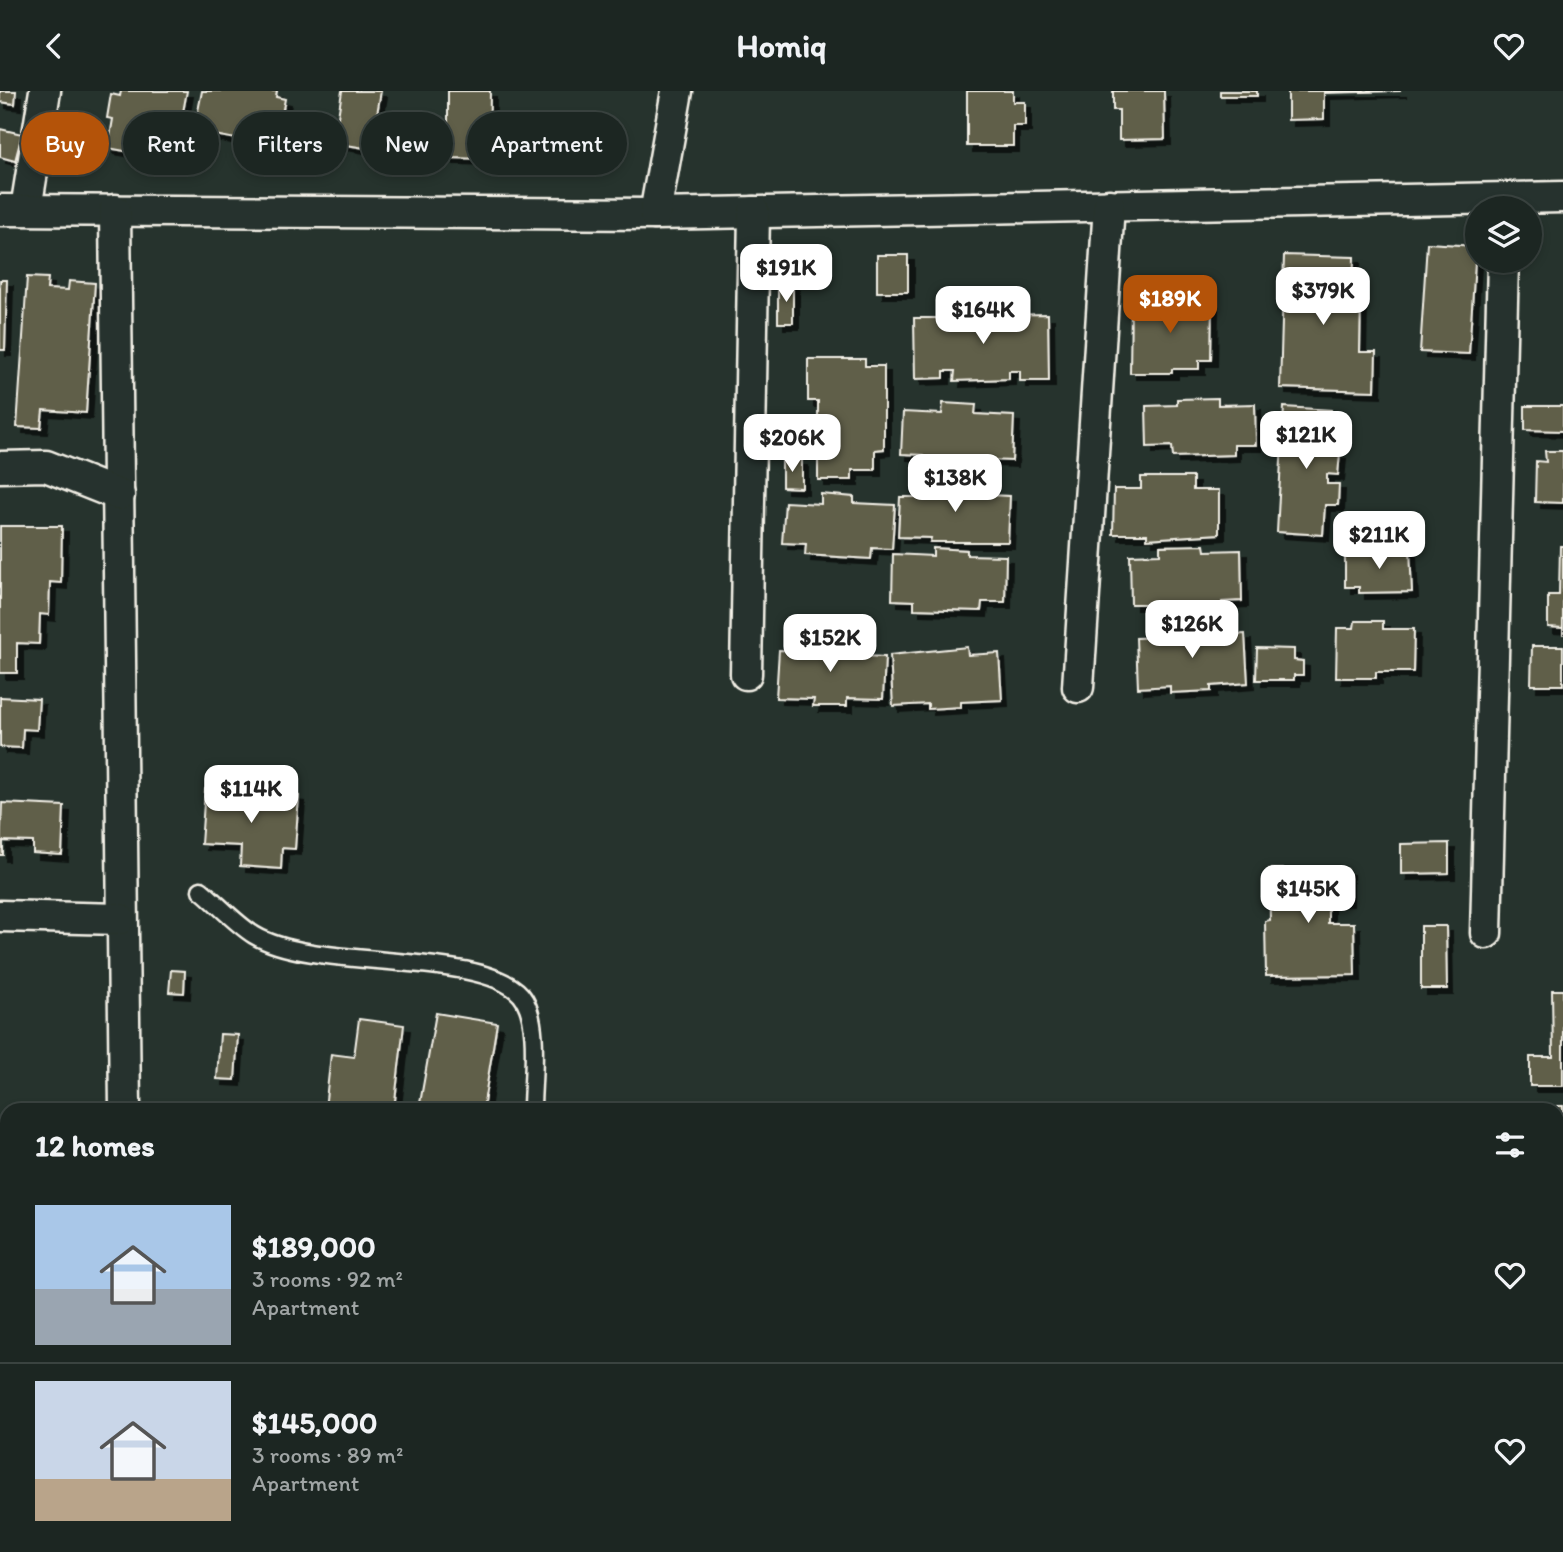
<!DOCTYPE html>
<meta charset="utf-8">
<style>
body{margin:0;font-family:Itim,sans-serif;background:#29322f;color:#f1f3f6;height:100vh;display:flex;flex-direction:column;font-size:26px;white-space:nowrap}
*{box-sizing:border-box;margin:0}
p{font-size:23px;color:#a0a5a5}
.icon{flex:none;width:38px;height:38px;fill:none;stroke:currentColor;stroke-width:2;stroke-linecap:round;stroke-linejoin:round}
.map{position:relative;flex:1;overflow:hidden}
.drawer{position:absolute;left:0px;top:1012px;width:1564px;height:450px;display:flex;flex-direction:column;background:#1c2622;border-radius:21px 21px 0 0;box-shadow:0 4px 10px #0003,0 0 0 2px #3a4340}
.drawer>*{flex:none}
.hud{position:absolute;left:21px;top:21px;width:700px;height:63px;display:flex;gap:14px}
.controls{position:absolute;left:1465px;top:105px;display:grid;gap:14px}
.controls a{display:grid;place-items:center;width:77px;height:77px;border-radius:50%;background:#1c2622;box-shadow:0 4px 10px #0003,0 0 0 2px #3a4340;font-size:35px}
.price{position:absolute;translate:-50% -60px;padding:0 16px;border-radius:14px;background:#fff;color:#222;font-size:23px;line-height:46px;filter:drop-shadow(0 2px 4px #0008)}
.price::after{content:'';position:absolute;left:50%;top:42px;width:21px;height:16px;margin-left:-10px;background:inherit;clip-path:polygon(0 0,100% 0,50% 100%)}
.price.current{background:#b45309;color:#fff}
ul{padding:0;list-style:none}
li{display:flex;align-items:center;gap:21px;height:175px;padding:0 35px}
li+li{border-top:2px solid #3a4340}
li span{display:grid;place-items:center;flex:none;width:196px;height:140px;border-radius:0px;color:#555}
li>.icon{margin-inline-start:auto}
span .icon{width:84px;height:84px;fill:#fffc;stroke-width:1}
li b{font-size:30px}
h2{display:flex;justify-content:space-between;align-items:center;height:84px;padding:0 35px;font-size:30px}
.chip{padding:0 24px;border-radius:32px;background:#1c2622;box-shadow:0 4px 10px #0003,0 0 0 2px #3a4340;font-size:24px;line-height:63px}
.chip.current{background:#b45309;color:#fff}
header{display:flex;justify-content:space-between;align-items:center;height:91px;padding:0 35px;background:#1c2622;font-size:32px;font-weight:800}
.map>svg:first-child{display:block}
.building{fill:#605e4a;stroke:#f4f1e8;stroke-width:2;filter:url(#shadow)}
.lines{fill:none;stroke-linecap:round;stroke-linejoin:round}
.lane-casing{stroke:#f4f1e8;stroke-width:21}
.street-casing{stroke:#f4f1e8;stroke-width:35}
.lane{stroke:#26332d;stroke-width:16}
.street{stroke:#26332d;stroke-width:30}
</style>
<header><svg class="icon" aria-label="back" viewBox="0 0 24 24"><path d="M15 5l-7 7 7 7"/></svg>Homiq<svg class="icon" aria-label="heart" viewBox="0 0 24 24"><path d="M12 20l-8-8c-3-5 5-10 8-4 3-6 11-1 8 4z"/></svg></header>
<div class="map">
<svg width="1563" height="1461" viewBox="0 0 1563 1461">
<defs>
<filter id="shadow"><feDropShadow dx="6" dy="6" stdDeviation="0" flood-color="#0009"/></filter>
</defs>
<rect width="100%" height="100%" fill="#26332d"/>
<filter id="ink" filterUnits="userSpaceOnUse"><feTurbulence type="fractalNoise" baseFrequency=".0143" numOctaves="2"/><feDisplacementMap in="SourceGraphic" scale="14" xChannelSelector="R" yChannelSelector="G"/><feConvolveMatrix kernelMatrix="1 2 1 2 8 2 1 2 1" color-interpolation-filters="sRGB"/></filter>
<g filter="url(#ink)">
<!-- building -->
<g class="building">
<path d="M0 0H16L15 13 0 11Z"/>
<path d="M121 0H187L174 69 108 57 113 28 107 27 111 3 120 5Z"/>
<path d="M202 0H277L276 6 285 8 279 38 270 36 267 54 194 40Z"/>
<path d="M342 0H381L371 58 334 52Z"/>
<path d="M448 0H490L489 68 448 67Z"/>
<path d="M967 0H1013V11H1025V35H1013V55H967Z"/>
<path d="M1113 0H1164L1165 48 1119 49V19H1113Z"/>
<rect x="1220" y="0" width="37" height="5"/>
<path d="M1288 0H1401L1324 2V28L1288 29Z"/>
<path d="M0 38 22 43 15 70 0 66Z"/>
<path d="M1427 152 1476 155 1469 263 1420 261Z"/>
<rect x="877" y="164" width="31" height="37"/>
<path d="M1284 164 1354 166 1353 206H1361L1360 261H1376L1375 300 1280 297Z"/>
<path d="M27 186 48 187 47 198 68 199 69 190 95 192 86 322 43 319 41 337 17 336Z"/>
<path d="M0 189H7L5 259H0Z"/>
<rect x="778" y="193" width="15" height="39"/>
<path d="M1162 206H1196V213H1212L1211 269H1199V278H1172V282H1130L1131 212 1162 213Z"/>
<path d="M1000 217 1001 224 1048 223 1049 290H1020V280H1009V288L954 290 955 280H944V287L915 288 914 227H957V218Z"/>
<path d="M808 268H865V275H884V358L875 359V379H852V389H818V310H808Z"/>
<path d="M1218 307V314L1255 313 1256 354H1234V364L1173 366 1172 355 1147 356 1146 315 1177 314V308Z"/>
<path d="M943 312 976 314 975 323 1014 325 1012 370 990 369V373L923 370V364L901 363 903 321 942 323Z"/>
<path d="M1525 315H1563V340L1525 339Z"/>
<path d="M1284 316 1331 319 1329 361 1340 362 1338 384 1327 383V393H1339L1338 414H1325L1323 444 1277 441Z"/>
<path d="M1545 360H1563V412L1535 411 1536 370 1546 371Z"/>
<path d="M782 369H802V397L782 396Z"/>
<path d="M1141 386H1193V399H1219V443L1147 448V443H1113L1114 398H1141Z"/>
<path d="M921 391 988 393V404L1010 405 1008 451H930L931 447 898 446 900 406H920Z"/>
<path d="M821 403 854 406V412L895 414 892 458 872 457 871 468 805 464 806 453 782 452 785 411 821 413Z"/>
<path d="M0 435H62L61 492 50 491 49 524 40 523 39 553 17 552V582H0Z"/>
<path d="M1204 454 1205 460 1241 459 1242 510 1222 511V517L1156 518V513H1131L1130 464 1160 463V455Z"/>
<path d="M1560 455H1563V544V537L1548 536V504H1559Z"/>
<path d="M933 457 967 459V464L1006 465 1005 511H982L981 520 914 518V510L892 509 893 463 933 465Z"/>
<path d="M1345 459H1410L1412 501 1359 502V496H1345Z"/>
<path d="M1355 530H1383V538H1414L1413 581H1376V587H1336L1337 537H1354Z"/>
<path d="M1219 537 1220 544 1245 543 1248 592 1211 595V600L1170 602V595L1138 597 1136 547 1160 546V540Z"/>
<path d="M804 552 864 554V565L885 566 883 608 847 607V615H813L814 608 776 607 779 559 804 560Z"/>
<path d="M1532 555H1563V594H1531Z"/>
<path d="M967 556 968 564 999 562 1002 609 961 611V616L928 618V613L893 615 890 564Z"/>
<path d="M1257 557 1294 558V569L1303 570V584H1294V589H1256Z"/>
<path d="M0 606 39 608 37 639 23 638 22 657 0 656Z"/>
<path d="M205 698 299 705 295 758 282 757 281 778 240 775 241 755 201 753Z"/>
<path d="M2 712 64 715 62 764 33 762V751L3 750V764H0Z"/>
<path d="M1449 752V782L1401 783V753Z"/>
<path d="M1269 778H1347V809L1328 810V832H1354L1355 884 1266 885 1265 830 1270 829Z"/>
<path d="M1421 835H1446L1447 898H1421Z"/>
<path d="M171 879 185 880 184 902 169 901Z"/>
<path d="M1552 899H1563V995H1530V966H1553Z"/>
<path d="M436 922 497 932 483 1018H419Z"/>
<path d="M359 928 404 934 394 1018H325L331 963 354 966Z"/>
<path d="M220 943 238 944 235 989 217 988Z"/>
<path d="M1557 1015H1563V1094H1558Z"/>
<rect x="0" y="1164" width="7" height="55"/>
<path d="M527 1454H621L620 1461H526Z"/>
<path d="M809 1454H874L875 1461H796V1456Z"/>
</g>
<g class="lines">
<!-- lane casing -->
<g class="lane-casing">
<g id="lane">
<path d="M201 799C218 813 235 832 254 844 315 881 480 858 521 904 541 928 532 988 532 1018"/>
<path d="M1346 1454 1355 1461"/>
</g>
</g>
<!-- street casing -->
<g class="street-casing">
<g id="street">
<path d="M26 118 45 0"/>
<path d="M0 119 655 123 1563 106"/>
<path d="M115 119 125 1018"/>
<path d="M655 123 677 0"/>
<path d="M0 376 46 375 119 404"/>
<path d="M746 583 754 121"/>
<path d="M1078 596 1109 114"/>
<path d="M0 825 120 828"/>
<path d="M1486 842 1503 170"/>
<path d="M1558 1268H1563"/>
<path d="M0 1287H7"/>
<path d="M684 1461V1454"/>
</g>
</g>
<!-- lane -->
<use href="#lane" class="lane"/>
<!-- street -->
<use href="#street" class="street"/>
</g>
</g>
</svg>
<div class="controls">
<a><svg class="icon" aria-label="layers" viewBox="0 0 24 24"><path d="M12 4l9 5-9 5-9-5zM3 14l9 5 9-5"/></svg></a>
</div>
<b class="price" style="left:786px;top:213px">$191K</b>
<b class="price" style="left:1323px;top:236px">$379K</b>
<b class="price current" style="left:1170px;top:244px">$189K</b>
<b class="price" style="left:983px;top:255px">$164K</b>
<b class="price" style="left:1306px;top:380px">$121K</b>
<b class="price" style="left:792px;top:383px">$206K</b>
<b class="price" style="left:955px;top:423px">$138K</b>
<b class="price" style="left:1379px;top:480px">$211K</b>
<b class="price" style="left:1192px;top:569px">$126K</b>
<b class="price" style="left:830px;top:583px">$152K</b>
<b class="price" style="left:251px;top:734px">$114K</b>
<b class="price" style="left:1308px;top:834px">$145K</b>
<div class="hud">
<a class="chip current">Buy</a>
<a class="chip">Rent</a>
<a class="chip">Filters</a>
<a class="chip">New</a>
<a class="chip">Apartment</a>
</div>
<section class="drawer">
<h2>12 homes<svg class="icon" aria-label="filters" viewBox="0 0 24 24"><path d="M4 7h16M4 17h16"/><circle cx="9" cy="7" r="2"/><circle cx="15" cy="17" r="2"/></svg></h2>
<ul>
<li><span style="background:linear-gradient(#a9c7e8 60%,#9aa5b1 0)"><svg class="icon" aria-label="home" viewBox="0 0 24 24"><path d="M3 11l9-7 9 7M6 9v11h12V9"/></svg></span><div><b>$189,000</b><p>3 rooms · 92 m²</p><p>Apartment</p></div><svg class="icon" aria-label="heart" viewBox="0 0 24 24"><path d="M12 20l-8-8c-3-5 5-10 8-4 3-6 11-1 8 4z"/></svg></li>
<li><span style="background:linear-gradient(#c9d6e8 70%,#b9a48a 0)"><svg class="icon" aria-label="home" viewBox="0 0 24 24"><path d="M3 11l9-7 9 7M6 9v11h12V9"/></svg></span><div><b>$145,000</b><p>3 rooms · 89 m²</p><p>Apartment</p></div><svg class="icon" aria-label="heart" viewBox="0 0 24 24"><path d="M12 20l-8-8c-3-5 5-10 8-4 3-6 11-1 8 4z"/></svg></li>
</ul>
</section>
</div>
